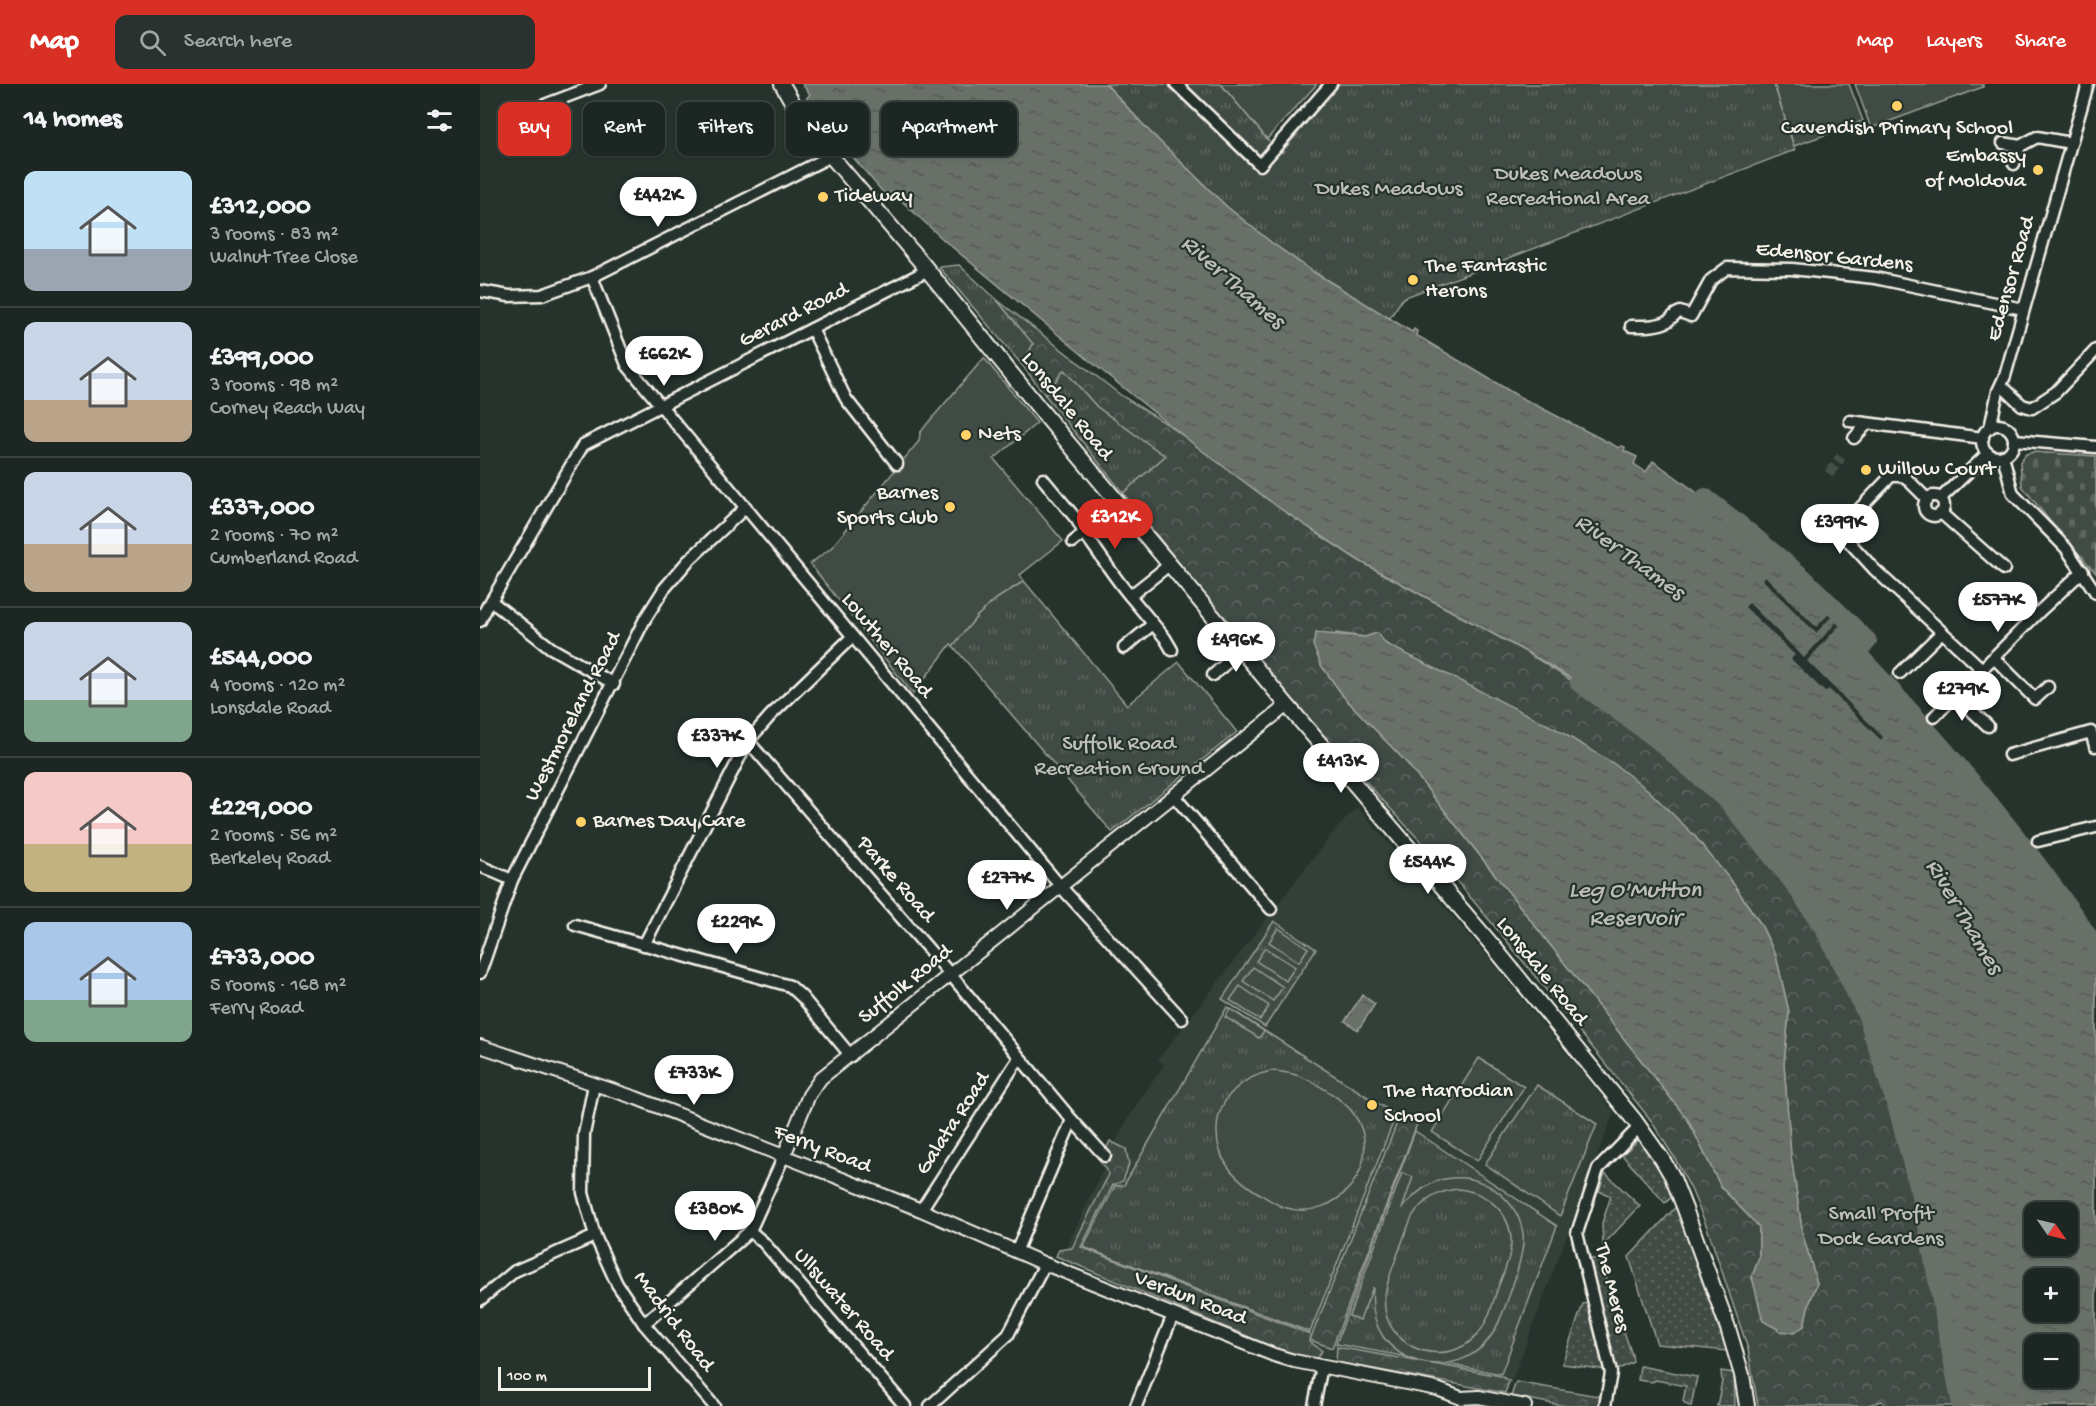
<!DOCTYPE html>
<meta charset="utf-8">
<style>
body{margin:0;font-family:"Gochi Hand",sans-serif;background:#29322f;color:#f1f3f6;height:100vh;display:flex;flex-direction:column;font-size:22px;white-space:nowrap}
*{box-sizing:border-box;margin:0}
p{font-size:20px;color:#a0a5a5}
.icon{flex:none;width:33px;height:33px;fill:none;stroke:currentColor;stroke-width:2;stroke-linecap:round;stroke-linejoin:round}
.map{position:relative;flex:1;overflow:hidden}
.side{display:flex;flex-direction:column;background:#1c2622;width:480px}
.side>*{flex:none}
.hud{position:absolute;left:18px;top:18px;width:570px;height:54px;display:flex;gap:12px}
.needle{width:39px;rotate:124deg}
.tools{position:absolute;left:1544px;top:1118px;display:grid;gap:12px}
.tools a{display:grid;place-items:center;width:54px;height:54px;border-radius:12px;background:#1c2622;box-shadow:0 2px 4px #0004,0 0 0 2px #3a4340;font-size:30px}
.scale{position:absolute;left:18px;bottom:15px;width:153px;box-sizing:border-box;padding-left:6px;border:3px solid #f4f1e8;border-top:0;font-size:16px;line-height:21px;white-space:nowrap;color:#f4f1e8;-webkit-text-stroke:4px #26332d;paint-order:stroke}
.price{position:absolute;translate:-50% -51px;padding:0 14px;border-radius:21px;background:#fff;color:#222;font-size:20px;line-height:39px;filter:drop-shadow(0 2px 3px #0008)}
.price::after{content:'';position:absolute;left:50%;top:36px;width:18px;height:14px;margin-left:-9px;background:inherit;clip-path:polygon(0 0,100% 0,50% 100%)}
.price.selected{background:#d93025;color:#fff}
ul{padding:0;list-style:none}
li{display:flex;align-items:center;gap:18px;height:150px;padding:0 24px}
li+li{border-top:2px solid #3a4340}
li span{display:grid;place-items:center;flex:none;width:168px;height:120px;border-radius:12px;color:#555}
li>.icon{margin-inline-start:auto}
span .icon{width:72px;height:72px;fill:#fffc;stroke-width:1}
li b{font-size:26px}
h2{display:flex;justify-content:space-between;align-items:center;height:72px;padding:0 24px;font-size:26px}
.tag{padding:0 21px;border-radius:12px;background:#1c2622;box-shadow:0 2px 4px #0004,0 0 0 2px #3a4340;font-size:21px;line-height:54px}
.tag.selected{background:#d93025;color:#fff}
header{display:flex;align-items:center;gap:36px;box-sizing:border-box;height:84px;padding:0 30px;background:#d93025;color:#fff}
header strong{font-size:28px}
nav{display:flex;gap:33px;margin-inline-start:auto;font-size:21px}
.search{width:420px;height:54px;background:#29322f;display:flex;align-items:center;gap:15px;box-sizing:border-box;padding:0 21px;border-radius:12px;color:#a0a5a5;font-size:22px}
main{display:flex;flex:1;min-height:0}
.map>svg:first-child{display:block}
.built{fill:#333f39}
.grass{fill:url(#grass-dots);stroke:#9a9e96;stroke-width:1.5}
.forest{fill:url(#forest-crowns);stroke:#9a9e96;stroke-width:1.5;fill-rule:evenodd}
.cemetery{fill:url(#cemetery-stones);stroke:#9a9e96;stroke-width:1.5}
.park{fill:url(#park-tufts);stroke:#9a9e96;stroke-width:1.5}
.pitch{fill:#414b45;stroke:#9a9e96;stroke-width:1.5;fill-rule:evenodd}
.water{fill:url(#water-ripples);stroke:#9fa39b;stroke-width:1.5;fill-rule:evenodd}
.pier{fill:#26332d}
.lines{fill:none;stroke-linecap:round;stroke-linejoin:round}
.river{stroke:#676f68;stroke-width:18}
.minor-tunnel{stroke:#455049;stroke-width:10;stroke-dasharray:10 5;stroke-linecap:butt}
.minor-casing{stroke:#f4f1e8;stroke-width:15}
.tertiary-casing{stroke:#f4f1e8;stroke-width:16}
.secondary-casing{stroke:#f4f1e8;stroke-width:18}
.minor{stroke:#26332d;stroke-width:10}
.tertiary{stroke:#26332d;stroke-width:12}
.secondary{stroke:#26332d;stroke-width:14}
.poi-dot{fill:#ffd166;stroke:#26332d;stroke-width:2}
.labels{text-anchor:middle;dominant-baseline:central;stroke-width:4.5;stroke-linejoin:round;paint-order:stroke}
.poi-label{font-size:22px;fill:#f4f1e8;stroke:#26332d;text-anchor:start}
.park-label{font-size:22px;fill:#bebfb7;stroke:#26332d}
.street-label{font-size:22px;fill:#f4f1e8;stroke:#26332d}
.water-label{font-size:24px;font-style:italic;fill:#bcbdb5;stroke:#26332d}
</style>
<header>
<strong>Map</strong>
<div class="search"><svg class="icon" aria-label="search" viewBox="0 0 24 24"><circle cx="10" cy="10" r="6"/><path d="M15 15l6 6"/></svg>Search here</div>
<nav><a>Map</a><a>Layers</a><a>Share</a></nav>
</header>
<main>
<section class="side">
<h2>14 homes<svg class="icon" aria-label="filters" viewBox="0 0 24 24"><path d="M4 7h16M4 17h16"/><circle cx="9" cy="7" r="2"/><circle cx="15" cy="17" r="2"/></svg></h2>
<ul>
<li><span style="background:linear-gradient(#bfe0f5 65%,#9aa5b1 0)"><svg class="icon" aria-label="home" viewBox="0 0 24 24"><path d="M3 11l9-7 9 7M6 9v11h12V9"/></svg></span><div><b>£312,000</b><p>3 rooms · 83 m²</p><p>Walnut Tree Close</p></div></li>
<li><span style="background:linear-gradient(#c9d6e8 65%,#b9a48a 0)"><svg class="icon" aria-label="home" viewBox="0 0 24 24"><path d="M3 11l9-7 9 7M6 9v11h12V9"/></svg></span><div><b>£399,000</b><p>3 rooms · 98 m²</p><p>Corney Reach Way</p></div></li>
<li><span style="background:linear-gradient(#c9d6e8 60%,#b9a48a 0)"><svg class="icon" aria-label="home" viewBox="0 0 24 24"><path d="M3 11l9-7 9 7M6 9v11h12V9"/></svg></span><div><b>£337,000</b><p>2 rooms · 70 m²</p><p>Cumberland Road</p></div></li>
<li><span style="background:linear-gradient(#c9d6e8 65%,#7fa58c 0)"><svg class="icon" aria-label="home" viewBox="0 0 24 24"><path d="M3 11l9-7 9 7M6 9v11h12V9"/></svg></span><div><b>£544,000</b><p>4 rooms · 120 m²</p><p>Lonsdale Road</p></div></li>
<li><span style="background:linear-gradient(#f6c9c9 60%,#c2b280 0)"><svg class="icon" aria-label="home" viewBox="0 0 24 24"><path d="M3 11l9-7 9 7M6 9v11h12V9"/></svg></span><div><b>£229,000</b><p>2 rooms · 56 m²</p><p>Berkeley Road</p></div></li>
<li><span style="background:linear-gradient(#a9c7e8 65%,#7fa58c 0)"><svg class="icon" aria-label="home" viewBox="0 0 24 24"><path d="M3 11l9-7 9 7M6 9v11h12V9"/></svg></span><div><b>£733,000</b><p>5 rooms · 168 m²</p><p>Ferry Road</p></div></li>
</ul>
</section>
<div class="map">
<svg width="1616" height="1322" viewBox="0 0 1616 1322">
<defs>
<pattern id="grass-dots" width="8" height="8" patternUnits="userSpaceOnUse" patternTransform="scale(1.5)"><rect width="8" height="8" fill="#414b45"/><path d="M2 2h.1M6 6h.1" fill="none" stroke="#5d6560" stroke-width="1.8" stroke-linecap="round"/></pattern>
<pattern id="forest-crowns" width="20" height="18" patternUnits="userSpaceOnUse" patternTransform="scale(1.5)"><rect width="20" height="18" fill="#414b45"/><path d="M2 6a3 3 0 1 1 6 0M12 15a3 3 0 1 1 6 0" fill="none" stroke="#5d6560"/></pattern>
<pattern id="cemetery-stones" width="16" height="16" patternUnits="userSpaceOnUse" patternTransform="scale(1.5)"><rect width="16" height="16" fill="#414b45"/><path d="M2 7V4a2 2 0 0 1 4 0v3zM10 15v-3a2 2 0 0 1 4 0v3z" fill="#5d6560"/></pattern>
<pattern id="park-tufts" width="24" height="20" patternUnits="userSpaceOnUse" patternTransform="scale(1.5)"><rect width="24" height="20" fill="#414b45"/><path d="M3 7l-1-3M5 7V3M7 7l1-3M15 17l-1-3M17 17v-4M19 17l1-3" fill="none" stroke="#5d6560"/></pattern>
<pattern id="water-ripples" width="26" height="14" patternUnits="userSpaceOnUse" patternTransform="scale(1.5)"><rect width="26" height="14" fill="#676f68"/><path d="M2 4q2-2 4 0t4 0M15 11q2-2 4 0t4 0" fill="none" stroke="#565a55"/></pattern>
</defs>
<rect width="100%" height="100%" fill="#26332d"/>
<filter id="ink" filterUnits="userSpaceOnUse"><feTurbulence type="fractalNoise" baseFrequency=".0167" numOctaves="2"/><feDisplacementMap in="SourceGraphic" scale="12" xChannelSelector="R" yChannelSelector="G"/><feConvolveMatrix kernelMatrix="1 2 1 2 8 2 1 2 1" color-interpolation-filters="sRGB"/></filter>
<g filter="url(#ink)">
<!-- built -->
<path class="built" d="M877 723 1007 872 1134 1028 1028 1307 801 1264 582 1173 642 1045 660 1015 684 981 678 976 820 791 856 745Z"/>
<!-- grass -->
<g class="grass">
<path d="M1158 1056 1162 1057 1184 1089 1194 1111 1185 1119 1142 1071Z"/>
<path d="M1125 1089 1160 1122 1123 1161 1122 1139 1131 1112 1119 1107Z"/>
<path d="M1196 1123 1247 1267 1177 1260 1149 1173Z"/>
<path d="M1111 1175H1119L1152 1271 1153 1278 1135 1287 1082 1280 1103 1220 1118 1216Z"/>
<path d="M1160 1282 1217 1293 1211 1322 1207 1321 1203 1317 1206 1302 1176 1296 1172 1298 1158 1296Z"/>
<path d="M1241 1287 1254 1289 1255 1322H1237L1242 1297Z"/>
</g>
<!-- forest -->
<g class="forest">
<path d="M516 215 642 312 687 340 841 452 878 476 1048 569 1136 625 1176 655 1249 719 1314 800 1344 845 1386 930 1419 1031 1444 1127 1481 1322H1407L1402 1317 1384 1322H1278L1268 1265 1227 1143 1211 1105 1194 1073 1170 1035 1021 850 974 794 845 653 748 540 643 409 685 372 617 323 584 286 565 311 542 281 553 260ZM856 549 885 553 897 549 906 560 1075 645 1252 798 1280 839 1296 872 1309 928 1304 980 1311 1072 1323 1152 1337 1199 1328 1223 1324 1242 1272 1193 1279 1173V1143L1241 1103 1208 1036 927 679 864 613 841 581Z"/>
<path d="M921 1029 937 1040 852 1264 830 1256Z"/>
<path d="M630 1057 646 1065 649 1080 643 1097 633 1101 601 1163 830 1250 829 1257 842 1267 837 1274 812 1271 576 1172 579 1166 592 1164 629 1090 620 1078Z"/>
<path d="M857 1263 1021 1292 1029 1297 1025 1309 856 1278Z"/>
<path d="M1036 1298 1124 1313 1122 1322H1085L1031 1312Z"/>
</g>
<!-- cemetery -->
<path class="cemetery" d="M1553 368 1616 372V489L1569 436 1542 402 1540 378 1546 370Z"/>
<!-- park -->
<g class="park">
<path d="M626 0H741L787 55 802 68 859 0H1294L1315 66 923 214 909 235 832 187 792 159 746 122 669 47Z"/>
<path d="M479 181 516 215 553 260 542 281 459 183Z"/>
<path d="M584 286 617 323 685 372 643 409 565 311Z"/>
<path d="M544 497 647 621 699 578 757 648 632 748 473 562 497 532 516 515Z"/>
<path d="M794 837 836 865 785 943 742 915Z"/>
<path d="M747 923 916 1031 830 1248 603 1163 635 1102 644 1101Z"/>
<path d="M1057 1001 1117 1040 1080 1132 1005 1080Z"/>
<path d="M935 1047 1077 1142 1021 1290 856 1260Z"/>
</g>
<!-- pitch -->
<g class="pitch">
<path d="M741 0H837L787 55Z"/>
<path d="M1294 0H1369L1383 37 1314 62Z"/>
<path d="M1375 0H1503V3L1391 44Z"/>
<path d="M504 274 557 339 514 375 583 457 540 491 544 497 516 515 497 532 473 562 471 560 433 610 330 480 351 464 439 357 440 349 447 340Z"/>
<path d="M798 844 828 864 819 878 789 858Z"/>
<path d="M785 864 815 883 806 897 776 877Z"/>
<path d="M773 883 803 903 793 917 763 897Z"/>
<path d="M760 902 789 922 780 936 750 916Z"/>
<path d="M750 925 784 947 779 954 745 933Z"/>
<path d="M999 974 1044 1003 997 1077 952 1048Z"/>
<path d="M791 987C815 988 826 994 846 1006 856 1013 866 1019 873 1029 908 1077 858 1141 803 1123 793 1119 784 1112 775 1107 752 1092 736 1074 737 1045 738 1013 763 993 791 987Z"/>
<path d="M922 1089 933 1093 922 1125C930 1115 938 1107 949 1101 987 1080 1036 1107 1043 1149 1046 1170 1024 1230 1013 1249 985 1296 910 1288 895 1235 892 1224 892 1214 893 1203L880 1236 869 1232ZM978 1105C1008 1108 1033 1130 1031 1162 1030 1175 1024 1188 1019 1201 1013 1217 1009 1238 997 1251 975 1276 934 1274 914 1247 895 1222 909 1194 918 1169 923 1156 927 1143 933 1131 944 1115 959 1107 978 1105Z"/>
</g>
<!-- water -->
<g class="water">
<path d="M322 0H626L669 47 746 122 792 159 832 187 932 248 934 245 937 247 936 251 1038 312 1139 364 1142 362 1145 363 1144 367 1157 373 1154 380 1166 388 1173 377 1186 386 1261 441 1254 449 1260 455 1268 447 1323 493 1388 557 1377 570 1475 675 1548 768 1616 863V1322H1481L1444 1127 1419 1031 1386 930 1344 845 1314 800 1249 719 1176 655 1099 599 1048 569 878 476 802 426 716 362 610 277 466 158 412 108 407 113 372 72 368 73 326 15 330 10ZM1554 1128H1587V1161H1554ZM1554 1194H1587V1227H1554ZM1554 1260H1587V1293H1554Z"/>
<path d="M836 549 885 553 897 549 906 560 1076 645 1133 679 1167 705 1214 751 1252 798 1280 839 1296 872 1309 928 1304 980 1311 1072 1323 1152 1337 1199 1328 1223 1324 1242 1314 1249 1301 1247 1283 1237 1272 1193 1279 1173V1143L1241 1103 1208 1036 927 679 864 613 841 581 833 561Z"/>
<path d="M882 911 895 920 878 946 865 937Z"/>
</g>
<!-- pier -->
<g class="pier">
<path d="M1285 492 1336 543 1354 525 1357 527 1336 549 1282 495Z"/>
<path d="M1269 519 1324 574 1362 532 1365 535 1327 577 1403 653 1401 656 1349 605 1345 608 1311 575 1315 571 1265 523Z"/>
</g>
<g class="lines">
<!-- river -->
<g class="river">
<path d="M1212 433 1225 413 1261 441 1253 450 1260 455 1268 447 1323 493 1388 557 1377 569C1464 661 1546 757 1616 863"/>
<path d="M1105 575 1099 599 1176 655 1249 719 1314 800 1344 845 1386 930 1419 1031 1444 1127 1481 1322"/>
</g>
<!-- minor-tunnel -->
<path class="minor-tunnel" d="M1349 390 1361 373"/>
<!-- minor casing -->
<g class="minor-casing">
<g id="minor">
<path d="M696 0 780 81 851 0"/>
<path d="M46 28 120 0"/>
<path d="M1523 59 1540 62 1557 53 1591 59"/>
<path d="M1534 80 1540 62"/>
<path d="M112 193 147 281 581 803 702 935"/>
<path d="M0 207 29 212 62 211 112 193 351 72"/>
<path d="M1151 242C1163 242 1177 243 1188 237 1192 234 1194 230 1200 228L1211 232 1231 196 1247 184 1312 185 1395 194 1543 225"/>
<path d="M332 245 366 315 417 380"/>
<path d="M1524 304 1542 321 1552 324 1576 308 1616 266"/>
<path d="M1370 337 1503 354"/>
<circle cx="1518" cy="357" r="16"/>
<path d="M1510 344 1518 307 1525 292 1608 0"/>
<path d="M1374 354 1387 340"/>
<path d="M1534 356 1616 363"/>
<path d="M1523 372 1533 410 1586 464 1616 509"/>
<path d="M563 395 597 436 604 449"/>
<circle cx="1454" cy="422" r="10"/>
<path d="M1461 414 1508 369"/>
<path d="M1447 415 1424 392H1411L1364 441 1362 450 1394 485 1502 585"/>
<path d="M1461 429 1524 485"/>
<path d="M593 458 604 449C620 470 633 492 650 512L689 481"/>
<path d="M650 512 685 554 692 566"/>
<path d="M11 517 103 361 448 186"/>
<path d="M11 517 71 564 134 600"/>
<path d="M0 537 8 521"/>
<path d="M644 564 673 540"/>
<path d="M1514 574 1555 615 1568 603"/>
<path d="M1420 589 1462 548"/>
<path d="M733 591 761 566"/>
<path d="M1476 612 1508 642"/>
<path d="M1454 633 1561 526 1603 487"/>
<path d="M268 657 471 891 592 1036 625 1072"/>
<path d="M1529 671 1611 648 1615 662"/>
<path d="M694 712 791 825"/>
<path d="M1558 757 1616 743"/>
<path d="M0 782 32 796"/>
<path d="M95 841 310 902 322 913 371 972"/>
<path d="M164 861 268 657 291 631 372 553"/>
<path d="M0 889 32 796 165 535 184 505 208 477 266 423"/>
<path d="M114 1001 104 1050 103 1109 115 1152 137 1200 164 1240 234 1322"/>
<path d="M441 1126 539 974"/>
<path d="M270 1147 283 1158 425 1322"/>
<path d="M536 1168 592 1036"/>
<path d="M0 1216 35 1187 115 1152"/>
<path d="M164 1240 270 1147 303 1074"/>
<path d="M450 1322 528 1251 565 1180"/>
<path d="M656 1322 693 1231"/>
<path d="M834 1322 842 1282"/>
<path d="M1125 1322 1131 1289 1097 1149 1118 1085 1159 1043"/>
</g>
</g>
<!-- tertiary casing -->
<g class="tertiary-casing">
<g id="tertiary">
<path d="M0 962 156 1014 441 1126 565 1180 794 1271 814 1277 957 1305 981 1314 999 1313 1045 1322"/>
<path d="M303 1074 329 1011 341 994 807 621"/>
</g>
</g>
<!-- secondary casing -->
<g class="secondary-casing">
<path id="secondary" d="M302 0 314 21 351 72 441 178 564 330 807 621 1012 861 1155 1037 1182 1075 1192 1092 1205 1125 1248 1244 1262 1291 1267 1322"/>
</g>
<!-- minor -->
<use href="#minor" class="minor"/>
<!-- tertiary -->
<use href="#tertiary" class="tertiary"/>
<!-- secondary -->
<use href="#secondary" class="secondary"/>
</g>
</g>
<!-- markers -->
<g class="poi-dot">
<circle cx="1417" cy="22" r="6"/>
<circle cx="1558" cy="86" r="6"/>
<circle cx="343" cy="113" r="6"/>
<circle cx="933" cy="196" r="6"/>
<circle cx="486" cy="351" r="6"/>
<circle cx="1386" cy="386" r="6"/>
<circle cx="470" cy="423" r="6"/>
<circle cx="101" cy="738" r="6"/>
<circle cx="892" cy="1021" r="6"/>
</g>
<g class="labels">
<!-- poi labels -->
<g class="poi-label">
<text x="1417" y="45" text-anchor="middle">Cavendish Primary School</text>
<text x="1546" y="73" text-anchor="end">Embassy<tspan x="1546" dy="25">of Moldova</tspan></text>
<text x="355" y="113">Tideway</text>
<text x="945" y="183">The Fantastic<tspan x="945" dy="25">Herons</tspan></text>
<text x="498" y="351">Nets</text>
<text x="1398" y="386">Willow Court</text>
<text x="458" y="410" text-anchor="end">Barnes<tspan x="458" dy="25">Sports Club</tspan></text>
<text x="113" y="738">Barnes Day Care</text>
<text x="904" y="1008">The Harrodian<tspan x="904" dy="25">School</tspan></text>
</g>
<!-- park labels -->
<g class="park-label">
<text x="1088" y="91">Dukes Meadows<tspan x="1088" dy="25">Recreational Area</tspan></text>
<text x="909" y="106">Dukes Meadows</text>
<text x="639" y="661">Suffolk Road<tspan x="639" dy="25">Recreation Ground</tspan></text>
<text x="1401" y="1131">Small Profit<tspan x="1401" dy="25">Dock Gardens</tspan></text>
</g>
<!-- street labels -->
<g class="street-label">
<text transform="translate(1354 174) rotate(6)">Edensor Gardens</text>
<text transform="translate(1532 195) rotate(-74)">Edensor Road</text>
<text transform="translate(314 232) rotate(-27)">Gerard Road</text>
<text transform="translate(586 323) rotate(51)">Lonsdale Road</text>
<text transform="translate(406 562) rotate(50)">Lowther Road</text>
<text transform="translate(94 633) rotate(-63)">Westmoreland Road</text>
<text transform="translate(415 796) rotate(49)">Parke Road</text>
<text transform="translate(1061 888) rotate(51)">Lonsdale Road</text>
<text transform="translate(426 901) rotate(-39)">Suffolk Road</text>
<text transform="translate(474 1040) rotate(-57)">Galata Road</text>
<text transform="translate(342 1066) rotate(21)">Ferry Road</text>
<text transform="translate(1131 1204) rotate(76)">The Meres</text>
<text transform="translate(710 1215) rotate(21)">Verdun Road</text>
<text transform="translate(363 1221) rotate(49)">Ullswater Road</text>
<text transform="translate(193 1238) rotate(53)">Madrid Road</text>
</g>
<!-- water labels -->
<g class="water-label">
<text transform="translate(752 199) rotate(41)">River Thames</text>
<text transform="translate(1149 474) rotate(36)">River Thames</text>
<text x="1155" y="807">Leg O'Mutton<tspan x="1155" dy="28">Reservoir</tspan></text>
<text transform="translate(1483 833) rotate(59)">River Thames</text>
</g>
</g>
</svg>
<div class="tools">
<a><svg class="needle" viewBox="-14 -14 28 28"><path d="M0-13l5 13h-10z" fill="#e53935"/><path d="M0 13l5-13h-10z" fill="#a0a5a5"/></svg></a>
<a>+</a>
<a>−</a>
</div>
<div class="scale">100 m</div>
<b class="price" style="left:178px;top:144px">£442K</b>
<b class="price" style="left:184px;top:303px">£662K</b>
<b class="price selected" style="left:635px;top:466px">£312K</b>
<b class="price" style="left:1360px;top:471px">£399K</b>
<b class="price" style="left:1518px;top:549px">£577K</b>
<b class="price" style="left:756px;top:589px">£496K</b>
<b class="price" style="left:1482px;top:638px">£279K</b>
<b class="price" style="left:237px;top:685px">£337K</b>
<b class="price" style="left:861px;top:710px">£413K</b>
<b class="price" style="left:948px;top:811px">£544K</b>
<b class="price" style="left:527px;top:827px">£277K</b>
<b class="price" style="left:256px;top:871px">£229K</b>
<b class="price" style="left:214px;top:1022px">£733K</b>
<b class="price" style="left:235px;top:1158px">£380K</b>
<div class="hud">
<a class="tag selected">Buy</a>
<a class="tag">Rent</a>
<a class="tag">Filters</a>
<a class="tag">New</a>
<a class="tag">Apartment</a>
</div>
</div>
</main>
